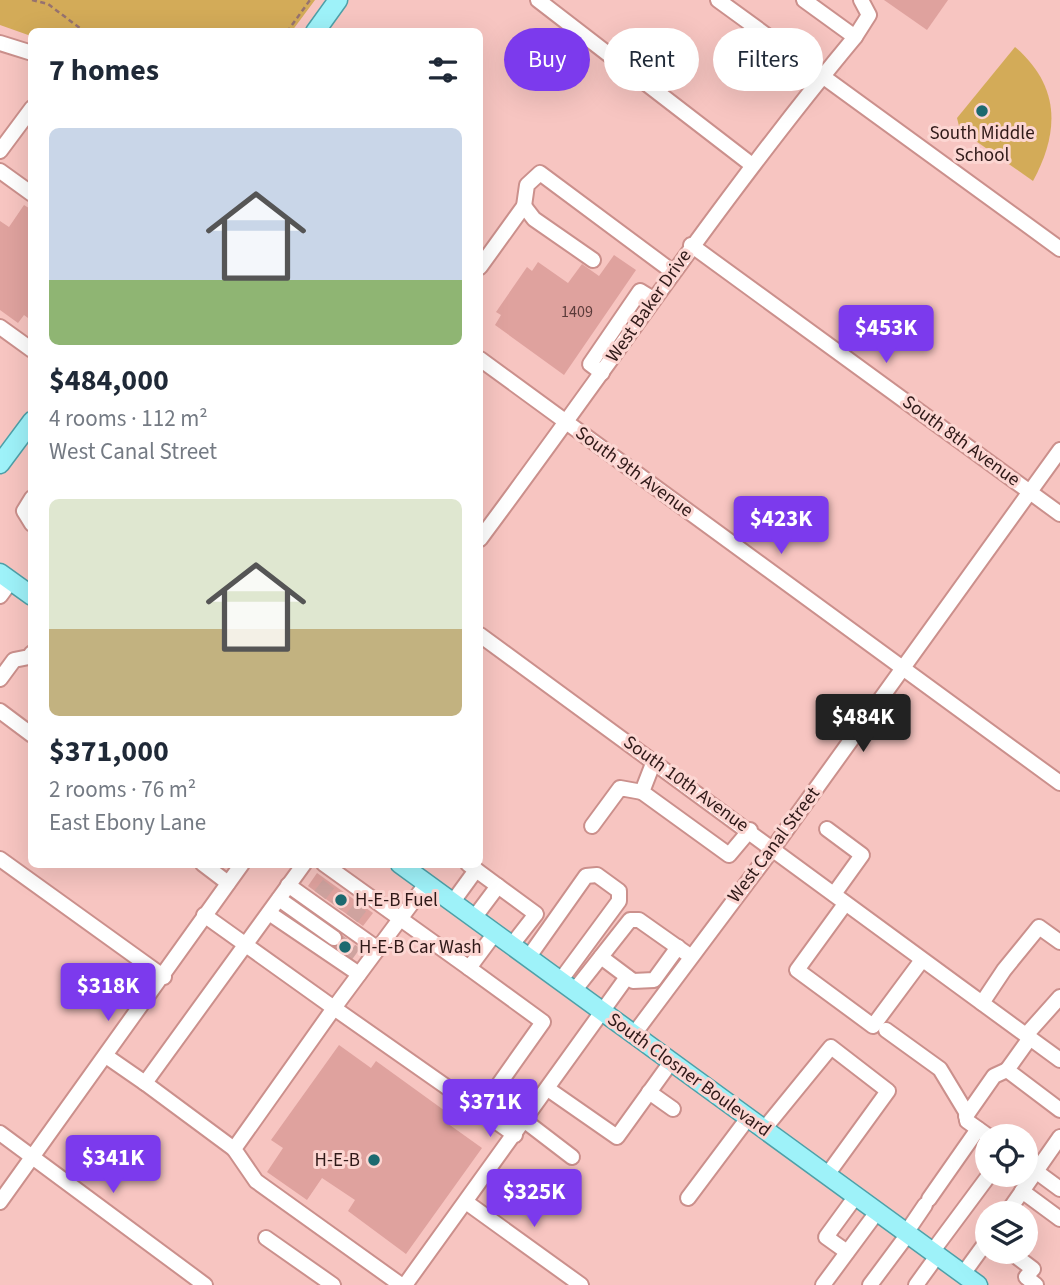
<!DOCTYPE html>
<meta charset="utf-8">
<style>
body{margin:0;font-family:"Source Sans 3",sans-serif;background:#f2f2f3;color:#1f2937;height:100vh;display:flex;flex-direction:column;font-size:26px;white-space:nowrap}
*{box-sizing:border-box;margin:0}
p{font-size:23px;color:#747a83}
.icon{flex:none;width:38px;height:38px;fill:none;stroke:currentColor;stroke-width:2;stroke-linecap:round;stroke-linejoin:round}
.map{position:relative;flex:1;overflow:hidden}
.panel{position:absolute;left:28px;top:28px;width:455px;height:840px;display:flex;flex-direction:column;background:#fff;border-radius:10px;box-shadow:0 7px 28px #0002}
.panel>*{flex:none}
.top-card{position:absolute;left:504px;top:28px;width:450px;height:63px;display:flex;gap:14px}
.tools{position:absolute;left:975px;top:1124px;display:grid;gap:14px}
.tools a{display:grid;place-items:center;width:63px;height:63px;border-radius:50%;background:#fff;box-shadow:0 7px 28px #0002;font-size:35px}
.price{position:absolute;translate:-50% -60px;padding:0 16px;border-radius:7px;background:#7c3aed;color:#fff;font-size:23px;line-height:46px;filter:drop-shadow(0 2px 4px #0008)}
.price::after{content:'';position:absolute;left:50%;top:42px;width:21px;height:16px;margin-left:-10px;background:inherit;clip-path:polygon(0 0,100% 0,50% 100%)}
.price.current{background:#222;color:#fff}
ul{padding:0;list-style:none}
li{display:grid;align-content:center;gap:14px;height:371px;padding:0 21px}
li span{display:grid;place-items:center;height:217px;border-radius:10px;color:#555}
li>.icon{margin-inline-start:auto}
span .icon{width:126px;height:126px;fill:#fffc;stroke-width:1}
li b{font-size:30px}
h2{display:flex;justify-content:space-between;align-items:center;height:84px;padding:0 21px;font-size:30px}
.pill{padding:0 24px;border-radius:32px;background:#fff;box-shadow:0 7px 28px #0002;font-size:24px;line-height:63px}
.pill.current{background:#7c3aed;color:#fff}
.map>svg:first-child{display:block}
.green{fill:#d3ab58}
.building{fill:#dfa29e}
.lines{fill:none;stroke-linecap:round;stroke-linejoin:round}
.minor-tunnel{stroke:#cfa39f;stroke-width:14;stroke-dasharray:14 7;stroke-linecap:butt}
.minor-casing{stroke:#cb908c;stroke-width:18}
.major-casing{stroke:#4ea0a8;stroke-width:21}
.path{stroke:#96726f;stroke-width:2.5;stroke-dasharray:5 3.5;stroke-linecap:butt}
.minor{stroke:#fff;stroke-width:14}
.major{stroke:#9ef2f9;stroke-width:18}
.poi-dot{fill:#1c696f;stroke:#fcd6d2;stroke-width:2.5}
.labels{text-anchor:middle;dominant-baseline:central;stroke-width:6;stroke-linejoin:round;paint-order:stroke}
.number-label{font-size:16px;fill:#5b3b3a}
.poi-label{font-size:19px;fill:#2f1918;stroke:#fcd6d2;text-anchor:start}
.street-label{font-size:19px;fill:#2f1918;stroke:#fcd6d2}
</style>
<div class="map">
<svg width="1060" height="1285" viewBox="0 0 1060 1285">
<rect width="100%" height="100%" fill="#f7c5c1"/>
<!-- green -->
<g class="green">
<path d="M0 0H315L292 31 32 32 31 36 0 25Z"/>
<path d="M1015 47C1060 86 1060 131 1033 181L960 130 957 118Z"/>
</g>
<!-- building -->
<g class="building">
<path d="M884 0H948L927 30Z"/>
<path d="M24 205 32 210V321L24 315 18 323 0 310V221L9 227Z"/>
<path d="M614 255 636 270 564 375 495 325 501 315 496 312 527 267 532 271 538 262 568 283 582 264 599 276Z"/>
<path d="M317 873 373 913 363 926 308 886Z"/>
<path d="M339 1045 371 1068 376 1061 452 1116 447 1123 482 1148 406 1254 348 1211 355 1200 322 1178 307 1200 267 1172 283 1148 271 1140Z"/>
</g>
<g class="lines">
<!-- minor-tunnel -->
<g class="minor-tunnel">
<path d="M320 895 330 882"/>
<path d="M336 906 346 894"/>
<path d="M352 918 362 905"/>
<path d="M334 938 356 954"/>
</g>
<!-- minor casing -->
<g class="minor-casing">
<g id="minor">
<path d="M538 0 752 165"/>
<path d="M718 0 1060 249"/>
<path d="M804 0 855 37"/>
<path d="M0 43 32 53"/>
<path d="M0 151 32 108"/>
<path d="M0 171 32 194"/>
<path d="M524 206 534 219 593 260"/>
<path d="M691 245 1060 514"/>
<path d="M480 267 524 206 527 185 540 173 673 272"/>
<path d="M0 327 32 350"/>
<path d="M480 359 1060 783"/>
<path d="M602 373 590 364 640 291 653 299"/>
<path d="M32 498 24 511 32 524"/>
<path d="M480 539C605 372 721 198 855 37L869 15 861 0"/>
<path d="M0 596 11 581"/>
<path d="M480 635C674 775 866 919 1060 1060"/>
<path d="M0 679 14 660 29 657 32 653"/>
<path d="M0 711 32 735"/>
<path d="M654 761 642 792 729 855 750 830"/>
<path d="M592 826 620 788 642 792"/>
<path d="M827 829 862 855 834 894"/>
<path d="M0 859 164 977"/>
<path d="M203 864 228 883"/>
<path d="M324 864 469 968 495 933"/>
<path d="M468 864 536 914 511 946"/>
<path d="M426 884 334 1008 515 1135"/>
<path d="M288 885 378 949"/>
<path d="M279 899 334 938"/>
<path d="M452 903 476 870"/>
<path d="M845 904 797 970 873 1026 922 960"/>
<path d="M269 913 359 974"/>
<path d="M204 915 334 1008 234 1149 256 1181 401 1285"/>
<path d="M474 918 498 886"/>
<path d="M601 957 633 981 654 980 678 947"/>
<path d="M528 958 586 876 597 875 619 891V901L560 981"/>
<path d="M469 968 543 1022 480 1111"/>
<path d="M574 991 630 920H639L690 956"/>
<path d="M982 1003 1004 970 1039 927 1060 942"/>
<path d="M886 1030 940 1069 966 1112 967 1121 988 1136"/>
<path d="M634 1034 774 847 1060 450"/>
<path d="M1026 1035 1060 997"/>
<path d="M1030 1038 1007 1070 1060 1110"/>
<path d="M106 1056 145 1083 304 864"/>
<path d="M145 1083 234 1149"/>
<path d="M548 1089 617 1137 671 1062"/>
<path d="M649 1092 673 1109"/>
<path d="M966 1116 994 1076 1007 1070"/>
<path d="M525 1121 572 1157"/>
<path d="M764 1129 831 1047 888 1091 827 1175"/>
<path d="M0 1133 205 1285"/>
<path d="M1026 1164 1060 1189"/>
<path d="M1022 1191 1060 1219"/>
<path d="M688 1198 748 1118"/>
<path d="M929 1199 978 1129"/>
<path d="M0 1202 242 864"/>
<path d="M466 1202 581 1285"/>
<path d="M1007 1213 1060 1137"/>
<path d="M906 1233 925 1205"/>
<path d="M266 1238 333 1285"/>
<path d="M1009 1251 1033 1269 1026 1277 1036 1285"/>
<path d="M847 1252 826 1237 856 1196"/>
<path d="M932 1252 990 1174"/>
<path d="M963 1274 987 1241"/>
<path d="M405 1285 627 977"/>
<path d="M823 1285 877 1212"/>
<path d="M870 1285 908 1234"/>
<path d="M916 1285 937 1256"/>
</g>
</g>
<!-- major casing -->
<g class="major-casing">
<g id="major">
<path d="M315 32 338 0"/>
<path d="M0 464 32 421"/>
<path d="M0 573 32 596"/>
<path d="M400 864 978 1285"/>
</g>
</g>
<!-- path -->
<g class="path">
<path d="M32 0 48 4 85 32"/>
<path d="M287 32 310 0"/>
</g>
<!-- minor -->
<use href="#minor" class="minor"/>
<!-- major -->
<use href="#major" class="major"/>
</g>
<!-- markers -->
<g class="poi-dot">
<circle cx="982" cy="111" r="7"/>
<circle cx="341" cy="900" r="7"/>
<circle cx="345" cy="947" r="7"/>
<circle cx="374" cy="1160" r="7"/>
</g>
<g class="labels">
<!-- number labels -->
<g class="number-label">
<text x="577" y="312">1409</text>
</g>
<!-- poi labels -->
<g class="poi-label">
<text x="982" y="133" text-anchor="middle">South Middle<tspan x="982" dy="22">School</tspan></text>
<text x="355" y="900">H-E-B Fuel</text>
<text x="359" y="947">H-E-B Car Wash</text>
<text x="360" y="1160" text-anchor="end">H-E-B</text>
</g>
<!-- street labels -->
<g class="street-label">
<text transform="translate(649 306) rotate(-55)">West Baker Drive</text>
<text transform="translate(961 441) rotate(36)">South 8th Avenue</text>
<text transform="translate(634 472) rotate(36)">South 9th Avenue</text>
<text transform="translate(686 784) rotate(36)">South 10th Avenue</text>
<text transform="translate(774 845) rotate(-53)">West Canal Street</text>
<text transform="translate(689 1075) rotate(36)">South Closner Boulevard</text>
</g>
</g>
</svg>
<div class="tools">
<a><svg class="icon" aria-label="locate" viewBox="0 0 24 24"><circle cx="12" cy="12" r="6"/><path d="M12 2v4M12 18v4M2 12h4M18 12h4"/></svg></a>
<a><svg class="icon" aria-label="layers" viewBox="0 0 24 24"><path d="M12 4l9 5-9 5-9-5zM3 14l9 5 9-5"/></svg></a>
</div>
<b class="price" style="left:886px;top:365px">$453K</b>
<b class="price" style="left:781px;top:556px">$423K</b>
<b class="price current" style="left:863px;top:754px">$484K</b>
<b class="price" style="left:108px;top:1023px">$318K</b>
<b class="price" style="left:490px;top:1139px">$371K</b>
<b class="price" style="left:113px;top:1195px">$341K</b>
<b class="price" style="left:534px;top:1229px">$325K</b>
<div class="top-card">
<a class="pill current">Buy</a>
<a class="pill">Rent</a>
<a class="pill">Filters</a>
</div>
<section class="panel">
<h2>7 homes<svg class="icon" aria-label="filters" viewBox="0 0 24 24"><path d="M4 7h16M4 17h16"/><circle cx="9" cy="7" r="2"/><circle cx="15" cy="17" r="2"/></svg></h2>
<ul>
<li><span style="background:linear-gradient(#c9d6e8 70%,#8fb573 0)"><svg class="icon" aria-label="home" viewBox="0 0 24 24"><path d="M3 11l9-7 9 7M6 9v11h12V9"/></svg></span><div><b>$484,000</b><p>4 rooms · 112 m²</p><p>West Canal Street</p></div></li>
<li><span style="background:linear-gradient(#dfe7d0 60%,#c2b280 0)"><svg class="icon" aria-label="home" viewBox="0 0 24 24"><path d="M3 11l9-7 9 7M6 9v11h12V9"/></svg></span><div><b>$371,000</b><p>2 rooms · 76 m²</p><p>East Ebony Lane</p></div></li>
</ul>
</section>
</div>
